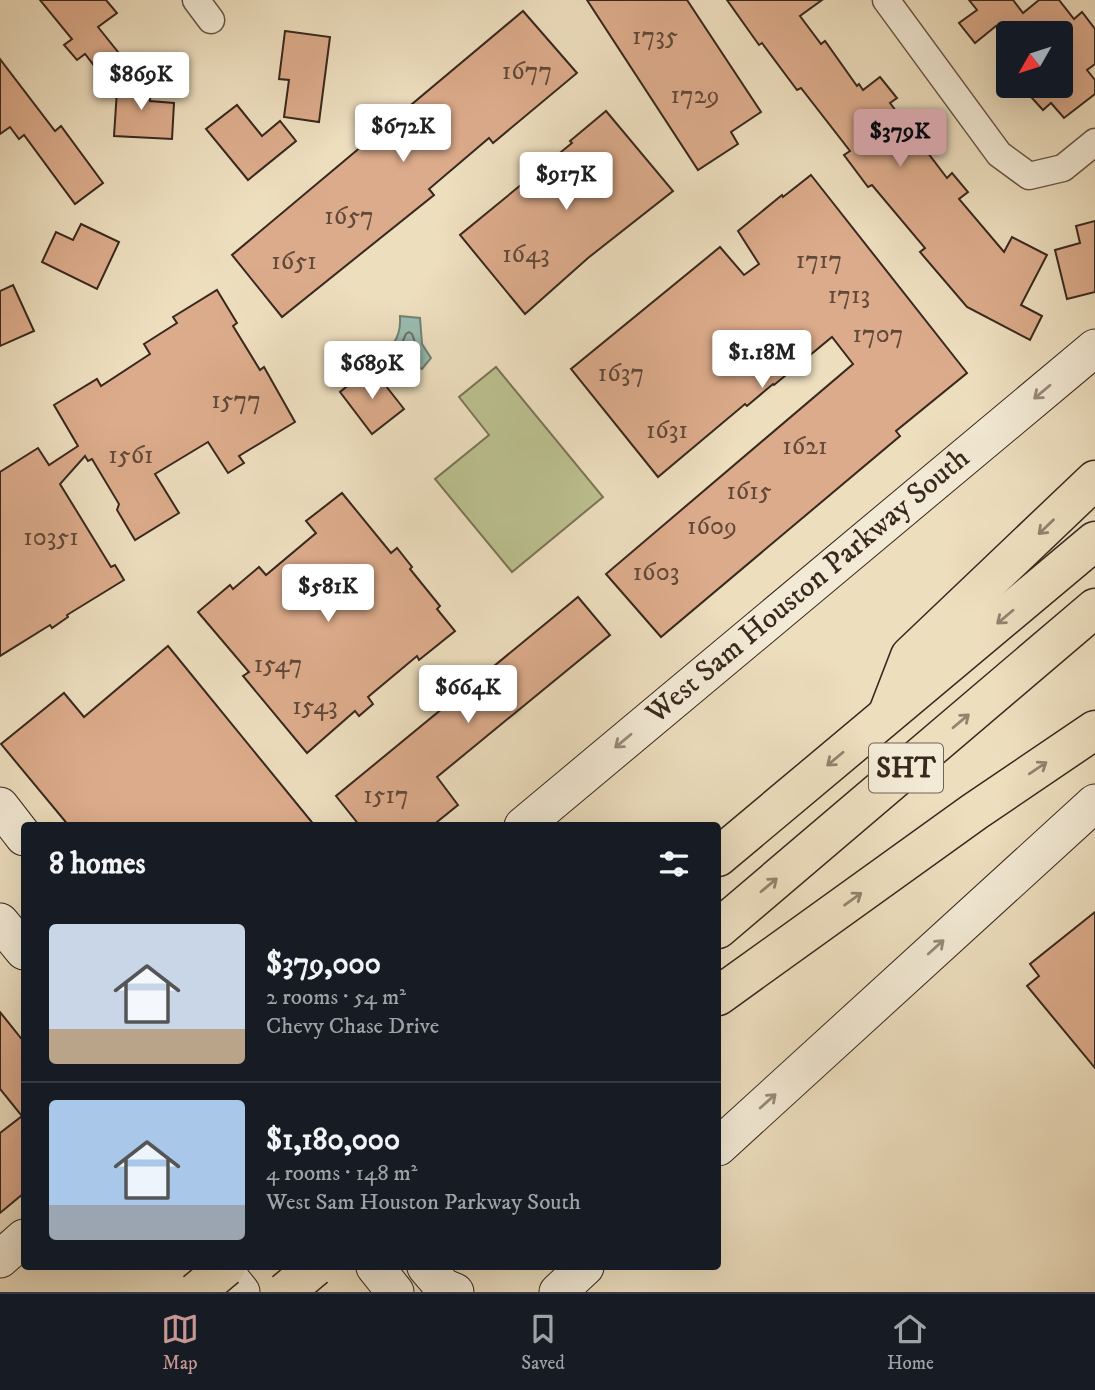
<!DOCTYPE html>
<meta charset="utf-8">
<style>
body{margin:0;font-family:"IM FELL DW Pica",serif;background:#242831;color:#f1f3f6;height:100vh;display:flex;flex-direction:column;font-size:26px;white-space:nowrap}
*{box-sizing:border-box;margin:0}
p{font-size:23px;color:#9ea1a6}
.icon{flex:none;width:38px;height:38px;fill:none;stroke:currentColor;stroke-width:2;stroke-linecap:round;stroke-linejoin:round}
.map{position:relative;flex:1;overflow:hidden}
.panel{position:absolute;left:21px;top:822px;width:700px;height:448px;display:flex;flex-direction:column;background:#171b24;border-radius:7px;box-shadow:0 7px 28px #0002}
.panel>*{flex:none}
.needle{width:46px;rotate:231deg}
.fabs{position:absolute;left:996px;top:21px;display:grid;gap:14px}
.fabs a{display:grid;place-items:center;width:77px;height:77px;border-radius:7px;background:#171b24;box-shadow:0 7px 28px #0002;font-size:35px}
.price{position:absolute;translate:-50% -60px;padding:0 16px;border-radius:7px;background:#fff;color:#222;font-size:23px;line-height:46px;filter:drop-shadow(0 2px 4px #0008)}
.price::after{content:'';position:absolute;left:50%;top:42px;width:21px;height:16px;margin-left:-10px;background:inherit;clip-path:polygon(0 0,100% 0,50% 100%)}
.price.on{background:#c59692;color:#111}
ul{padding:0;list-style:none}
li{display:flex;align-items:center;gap:21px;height:175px;padding:0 28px}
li+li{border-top:2px solid #363941}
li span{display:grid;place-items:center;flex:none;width:196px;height:140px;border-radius:7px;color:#555}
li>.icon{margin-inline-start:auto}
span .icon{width:84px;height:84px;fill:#fffc;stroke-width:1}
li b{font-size:30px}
h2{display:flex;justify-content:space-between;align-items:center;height:84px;padding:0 28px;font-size:30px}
.tab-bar{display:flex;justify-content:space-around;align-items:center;height:98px;border-top:2px solid #363941;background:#171b24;font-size:19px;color:#9ea1a6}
.tab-bar a{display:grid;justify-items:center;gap:4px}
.tab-bar .on{color:#c59692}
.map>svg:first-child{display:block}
.green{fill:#bbc08f;stroke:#7a7456;stroke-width:2}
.water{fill:#99bcb0;stroke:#728176;stroke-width:2}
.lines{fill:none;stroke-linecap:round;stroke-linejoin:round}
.shore{stroke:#687267;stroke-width:2}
.building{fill:#dcab8b;stroke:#38281e;stroke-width:2}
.street-casing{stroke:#655646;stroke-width:29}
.secondary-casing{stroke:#38281e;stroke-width:39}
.highway-casing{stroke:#38281e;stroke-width:41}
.street{stroke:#f3ead5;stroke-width:26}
.secondary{stroke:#f3ead5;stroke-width:37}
.highway{stroke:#eddebe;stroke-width:38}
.highway-bridge-casing{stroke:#38281e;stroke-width:41;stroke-linecap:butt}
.highway-bridge{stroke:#eddebe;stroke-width:38}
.oneway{stroke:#96897a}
.oneway2{stroke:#92836e}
.labels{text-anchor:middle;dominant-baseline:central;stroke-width:5;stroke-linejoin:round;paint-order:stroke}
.number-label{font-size:26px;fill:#614939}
.shield{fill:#f3ead5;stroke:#706255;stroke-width:2}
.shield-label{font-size:28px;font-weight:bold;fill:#38281e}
.street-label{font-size:30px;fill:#38281e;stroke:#f3ead5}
</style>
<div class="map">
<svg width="1095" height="1292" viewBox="0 0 1095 1292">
<rect width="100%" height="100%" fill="#eddebe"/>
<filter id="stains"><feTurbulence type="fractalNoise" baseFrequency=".00286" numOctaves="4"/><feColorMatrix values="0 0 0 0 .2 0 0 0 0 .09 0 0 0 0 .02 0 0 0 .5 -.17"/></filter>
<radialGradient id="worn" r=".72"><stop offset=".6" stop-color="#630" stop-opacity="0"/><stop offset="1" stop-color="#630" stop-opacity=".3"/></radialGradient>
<!-- green -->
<path class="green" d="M496 367 603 497 512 572 435 479 489 435 459 397Z"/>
<!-- water -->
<path class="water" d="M400 316 420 318 422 344 431 358 422 369 410 363 391 367 382 355C396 344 401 333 400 316Z"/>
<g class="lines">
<!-- shore -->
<path class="shore" d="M409 332 412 334 419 353 417 357 399 356 397 354 406 334Z"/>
</g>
<!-- building -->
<g class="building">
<path d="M40 0H106L117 13 98 27 118 52 96 68 85 54 77 60 64 45 72 39Z"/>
<path d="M587 0H687L761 112 731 132 738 144 698 170Z"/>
<path d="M727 0H822L800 16 821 44 825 41 857 86 859 84 863 90 880 77 897 98 890 103 947 178 952 173 968 192 959 199 1004 252 1012 237 1047 255 1021 305 1042 316 1030 340 967 307 920 252 925 248 872 185 868 187 844 155 850 151 801 88 797 90 762 43 759 45Z"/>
<path d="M969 0H1013L1023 13 1039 0H1059L1074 19 1082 12 1095 29V64L1087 70 1095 80V94L1064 118 1051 103 1043 110 1021 86H1060V33H1001L996 26 975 43 959 23 977 10Z"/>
<path d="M523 11 577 73 493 143 489 138 429 189 434 195 282 317 232 255Z"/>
<path d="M285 31 330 37 319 122 284 117 289 80 279 79Z"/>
<path d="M0 59 55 131 61 126 103 183 75 204 24 135 19 139 10 127 0 134Z"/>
<path d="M118 75 144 77V90H151L150 101 174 103 172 139 114 136Z"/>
<path d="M237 105 262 136 280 121 296 141 248 180 206 129Z"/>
<path d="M606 111 673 191 588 258 525 314 460 235 572 143 570 141Z"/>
<path d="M811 175 967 373 896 431 900 436 661 637 606 574 853 364 832 337 774 385 773 384 747 406 745 404 658 477 571 369 720 247 744 275 759 264 738 231 782 195 783 197Z"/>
<path d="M1095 221V292L1067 299 1055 250 1080 243 1076 226Z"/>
<path d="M81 224 119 242 97 289 42 262 56 232 73 240Z"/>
<path d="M13 285 34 331 0 346V291Z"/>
<path d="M217 290 237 323 233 326 260 370 264 367 295 422 239 456 244 463 228 473 208 442 155 474 179 513 135 540 117 510 119 504 92 459 88 461 85 456 60 484 111 567 115 565 124 580 67 615 68 617 52 628 50 625 0 656V472L38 448 49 465 78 446 54 405 97 379 101 386 150 354 144 344 177 323 173 317Z"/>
<path d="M371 367 404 409 372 434 340 392Z"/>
<path d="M342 493 391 553 397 548 412 567 410 569 440 606 437 609 455 631 419 660 417 656 368 697 373 704 359 716 355 711 307 753 243 676 249 672 198 612 230 585 233 589 259 567 266 575 316 533 306 521Z"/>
<path d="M578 597 610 635 437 777 458 805 432 826H360L336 796Z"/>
<path d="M168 646 315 826H69L1 744 64 693 84 717Z"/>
<path d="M1095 912V1068L1027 986 1039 976 1030 964Z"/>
<path d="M0 1012 24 1042V1193L0 1213V1133L22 1116 0 1089Z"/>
</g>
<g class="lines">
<!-- street casing -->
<g class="street-casing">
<g id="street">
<path d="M196 0 211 20"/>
<path d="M886 0 999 154 1029 176 1063 168 1095 142"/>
</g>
</g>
<!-- secondary casing -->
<g class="secondary-casing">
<g id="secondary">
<path d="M0 806 24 837"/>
<path d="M523 826 1095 348"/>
<path d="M0 922 24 951"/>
<path d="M718 1147 1095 803"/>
<path d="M0 1259 24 1238"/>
<path d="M221 1267 241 1292"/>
<path d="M375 1267 395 1292"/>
<path d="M426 1267 443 1287 455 1292"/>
<path d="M558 1292 585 1267"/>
</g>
</g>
<!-- highway casing -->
<g class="highway-casing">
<g id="highway">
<path d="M888 713 910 656 1095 480"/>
<path d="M718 857 1095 541"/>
<path d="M718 929 1095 608"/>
<path d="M718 996 974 812 1095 730"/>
</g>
</g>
<!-- street -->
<use href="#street" class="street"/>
<!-- secondary -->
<use href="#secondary" class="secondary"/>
<!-- highway -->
<use href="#highway" class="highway"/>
<!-- highway-bridge casing -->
<g class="highway-bridge-casing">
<g id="highway-bridge">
<path d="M196 1292 226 1267"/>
<path d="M285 1292 315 1267"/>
</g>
</g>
<!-- highway-bridge -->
<use href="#highway-bridge" class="highway-bridge"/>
</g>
<!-- one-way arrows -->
<defs><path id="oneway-shaft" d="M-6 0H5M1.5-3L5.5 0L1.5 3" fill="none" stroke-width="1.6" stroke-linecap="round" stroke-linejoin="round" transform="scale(1.75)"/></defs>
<g class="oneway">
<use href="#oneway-shaft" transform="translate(1042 392) rotate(140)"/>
<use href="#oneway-shaft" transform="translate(623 741) rotate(140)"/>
<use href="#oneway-shaft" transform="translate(936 947) rotate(-42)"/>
<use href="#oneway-shaft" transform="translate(768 1101) rotate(-42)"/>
</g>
<g class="oneway2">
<use href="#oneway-shaft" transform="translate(1046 527) rotate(136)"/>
<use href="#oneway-shaft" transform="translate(1005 617) rotate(140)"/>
<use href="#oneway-shaft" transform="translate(961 721) rotate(-40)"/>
<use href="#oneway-shaft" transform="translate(835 759) rotate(140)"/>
<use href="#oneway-shaft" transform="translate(1038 768) rotate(-34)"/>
<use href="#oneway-shaft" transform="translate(769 885) rotate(-40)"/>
<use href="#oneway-shaft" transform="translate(853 899) rotate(-36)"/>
</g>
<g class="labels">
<!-- number labels -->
<g class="number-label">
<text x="655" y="36">1735</text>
<text x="527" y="71">1677</text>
<text x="695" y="95">1729</text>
<text x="349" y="216">1657</text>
<text x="526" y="254">1643</text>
<text x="819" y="260">1717</text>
<text x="294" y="261">1651</text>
<text x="849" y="295">1713</text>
<text x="878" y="334">1707</text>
<text x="621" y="373">1637</text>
<text x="236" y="400">1577</text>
<text x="667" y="430">1631</text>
<text x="805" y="446">1621</text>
<text x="131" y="455">1561</text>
<text x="749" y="491">1615</text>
<text x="712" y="526">1609</text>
<text x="51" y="537">10351</text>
<text x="656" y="572">1603</text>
<text x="278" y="664">1547</text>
<text x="315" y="706">1543</text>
<text x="386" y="795">1517</text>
</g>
<!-- shield labels -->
<rect class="shield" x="869" y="743.5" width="74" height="49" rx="5"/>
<g class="shield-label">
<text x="906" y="768">SHT</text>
</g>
<!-- street labels -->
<g class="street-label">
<text transform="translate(808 586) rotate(-40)">West Sam Houston Parkway South</text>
</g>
</g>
<rect width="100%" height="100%" filter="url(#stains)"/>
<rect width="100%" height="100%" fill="url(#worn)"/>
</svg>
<div class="fabs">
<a><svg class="needle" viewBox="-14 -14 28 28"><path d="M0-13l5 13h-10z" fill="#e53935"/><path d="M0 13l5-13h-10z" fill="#9ea1a6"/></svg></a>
</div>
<b class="price" style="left:141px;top:112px">$869K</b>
<b class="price" style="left:403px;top:164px">$672K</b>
<b class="price on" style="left:900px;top:169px">$379K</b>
<b class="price" style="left:566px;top:212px">$917K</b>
<b class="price" style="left:762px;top:390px">$1.18M</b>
<b class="price" style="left:372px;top:401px">$689K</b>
<b class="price" style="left:328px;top:624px">$581K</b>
<b class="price" style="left:468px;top:725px">$664K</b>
<section class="panel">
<h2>8 homes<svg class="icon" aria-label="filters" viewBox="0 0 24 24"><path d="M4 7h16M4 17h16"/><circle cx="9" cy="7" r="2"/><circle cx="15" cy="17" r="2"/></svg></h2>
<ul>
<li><span style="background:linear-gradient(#c9d6e8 75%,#b9a48a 0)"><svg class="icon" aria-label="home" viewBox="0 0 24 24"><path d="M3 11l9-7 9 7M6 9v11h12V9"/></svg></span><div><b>$379,000</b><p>2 rooms · 54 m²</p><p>Chevy Chase Drive</p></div></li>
<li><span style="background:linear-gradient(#a9c7e8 75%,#9aa5b1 0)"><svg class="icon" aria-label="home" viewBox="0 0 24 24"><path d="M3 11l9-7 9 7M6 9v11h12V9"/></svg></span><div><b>$1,180,000</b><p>4 rooms · 148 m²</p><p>West Sam Houston Parkway South</p></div></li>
</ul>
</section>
</div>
<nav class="tab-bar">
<a class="on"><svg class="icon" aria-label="map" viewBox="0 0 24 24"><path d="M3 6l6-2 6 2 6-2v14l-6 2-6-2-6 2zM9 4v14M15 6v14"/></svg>Map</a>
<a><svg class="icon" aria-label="saved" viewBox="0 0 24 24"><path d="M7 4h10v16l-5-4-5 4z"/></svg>Saved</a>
<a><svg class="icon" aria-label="home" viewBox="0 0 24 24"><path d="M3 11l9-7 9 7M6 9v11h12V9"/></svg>Home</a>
</nav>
